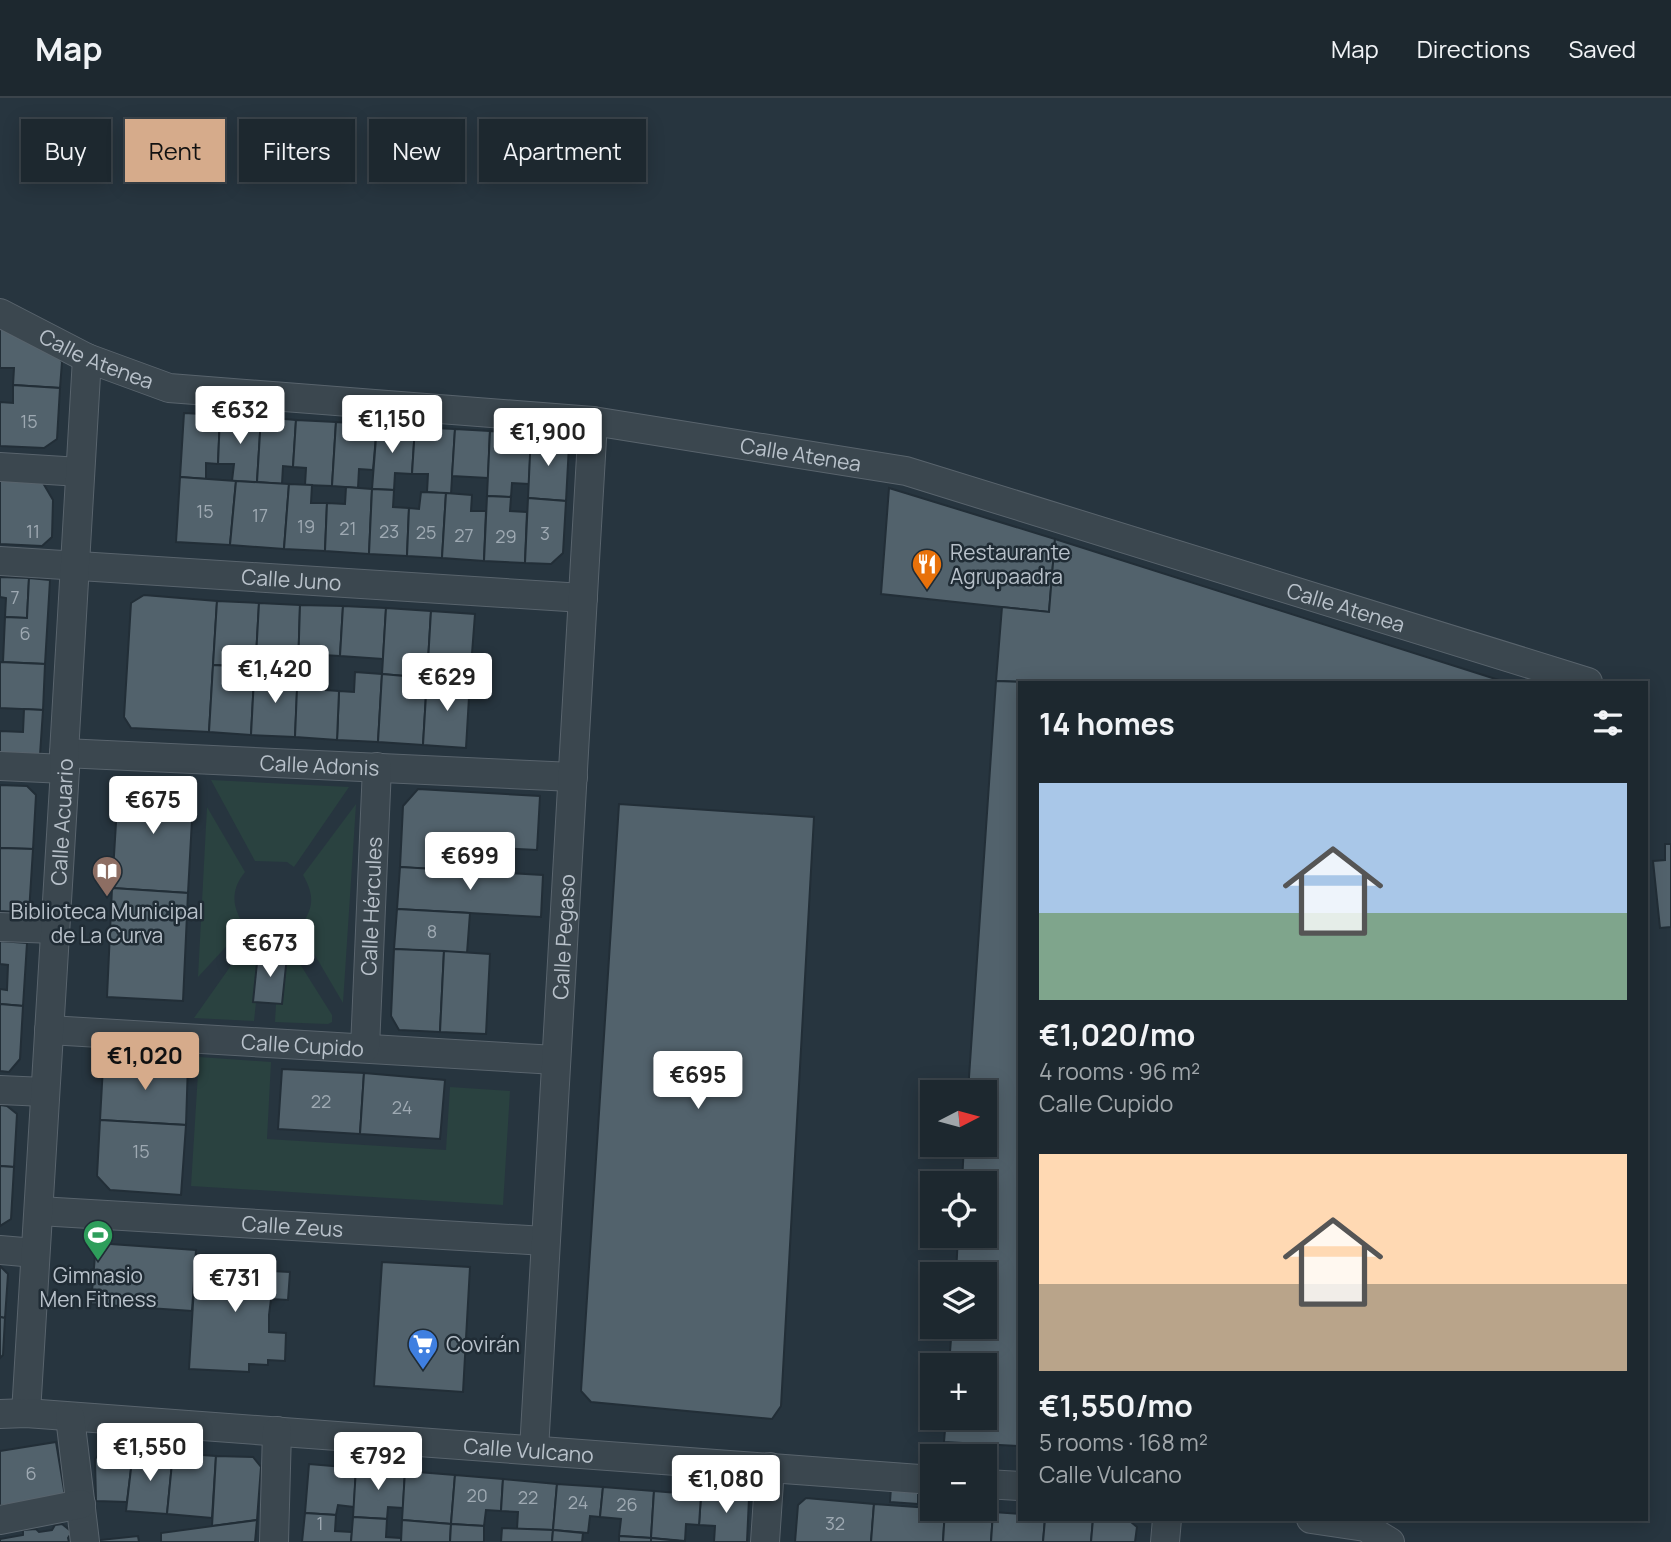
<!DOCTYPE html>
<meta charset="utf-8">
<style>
body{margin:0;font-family:Manrope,sans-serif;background:#253037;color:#f1f3f6;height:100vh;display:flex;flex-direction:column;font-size:26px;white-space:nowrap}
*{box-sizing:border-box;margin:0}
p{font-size:23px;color:#a0a6aa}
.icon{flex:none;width:38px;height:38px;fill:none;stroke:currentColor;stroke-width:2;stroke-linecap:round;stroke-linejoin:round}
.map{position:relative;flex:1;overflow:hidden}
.side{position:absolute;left:1018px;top:583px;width:630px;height:840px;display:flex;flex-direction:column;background:#1d282f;border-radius:0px;box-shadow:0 4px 18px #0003,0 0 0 2px #3b444b}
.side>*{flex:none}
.banner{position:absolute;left:21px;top:21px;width:665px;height:63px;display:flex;gap:14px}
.needle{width:46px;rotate:84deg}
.fabs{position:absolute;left:920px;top:982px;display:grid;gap:14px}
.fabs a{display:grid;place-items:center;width:77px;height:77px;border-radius:0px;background:#1d282f;box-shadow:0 4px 18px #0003,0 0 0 2px #3b444b;font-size:35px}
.price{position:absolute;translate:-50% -60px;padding:0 16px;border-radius:7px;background:#fff;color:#222;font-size:23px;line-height:46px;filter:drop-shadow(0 2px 4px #0008)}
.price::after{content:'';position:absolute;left:50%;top:42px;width:21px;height:16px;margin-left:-10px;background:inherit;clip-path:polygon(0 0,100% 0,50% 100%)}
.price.on{background:#d6ab8b;color:#111}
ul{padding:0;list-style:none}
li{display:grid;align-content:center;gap:14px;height:371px;padding:0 21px}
li span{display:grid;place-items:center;height:217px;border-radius:0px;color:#555}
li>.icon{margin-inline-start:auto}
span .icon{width:126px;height:126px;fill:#fffc;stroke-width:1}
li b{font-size:30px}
h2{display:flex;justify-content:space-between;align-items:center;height:84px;padding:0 21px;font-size:30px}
.pill{padding:0 24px;border-radius:0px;background:#1d282f;box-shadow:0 4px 18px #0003,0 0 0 2px #3b444b;font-size:24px;line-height:63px}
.pill.on{background:#d6ab8b;color:#111}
header{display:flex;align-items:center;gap:42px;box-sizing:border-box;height:98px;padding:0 35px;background:#1d282f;border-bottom:2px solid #3b444b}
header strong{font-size:33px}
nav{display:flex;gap:38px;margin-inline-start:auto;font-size:24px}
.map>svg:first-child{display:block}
.green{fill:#2a4240}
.building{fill:#52626c;stroke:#222e37;stroke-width:2}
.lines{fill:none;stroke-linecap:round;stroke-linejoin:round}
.minor-casing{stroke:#59646d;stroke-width:30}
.minor{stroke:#3b474f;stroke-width:28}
.labels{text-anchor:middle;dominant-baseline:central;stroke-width:5;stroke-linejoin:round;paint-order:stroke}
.number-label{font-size:18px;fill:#9ea9b2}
.street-label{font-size:21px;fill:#b8c1ca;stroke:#202c35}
.poi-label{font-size:21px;fill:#b8c1ca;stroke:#202c35;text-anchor:start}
</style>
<header>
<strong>Map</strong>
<nav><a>Map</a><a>Directions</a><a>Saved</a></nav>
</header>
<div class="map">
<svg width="1671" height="1444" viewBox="0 0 1671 1444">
<rect width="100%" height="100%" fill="#27353f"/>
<!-- green -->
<g class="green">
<path d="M211 682 349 689 294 769 287 764 255 763Z"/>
<path d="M356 706 343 905 299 830C314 811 315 798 303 777Z"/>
<path d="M207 709 245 774C230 792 232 810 245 828L198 879Z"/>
<path d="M254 835 266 840 265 856 258 855 253 903 256 904 254 923 194 920Z"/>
<path d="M278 839H283L332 917V924L328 926 275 924 276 906H282L287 858 278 857Z"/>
<path d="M199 959 271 964 267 1041 446 1052 450 989 510 993 503 1107 191 1088Z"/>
</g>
<!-- building -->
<g class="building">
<path d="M0 224 54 249 62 264 60 290 13 287 14 270H0Z"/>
<path d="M13 287 60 290 57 341 44 350 0 348V304L13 305Z"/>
<path d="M184 315 220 317 218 366 206 365V381L180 379Z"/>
<path d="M220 317 261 319 257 384 232 383 234 366H218Z"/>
<path d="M261 319 296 322 293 369 283 368 282 386 257 384Z"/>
<path d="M296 322 336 324 332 388 305 387 306 370 293 369Z"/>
<path d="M336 324 377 327 373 372 359 371 358 390 332 388Z"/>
<path d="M377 327 415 329 412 376 395 375 394 392 372 391Z"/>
<path d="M415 329 455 331 451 396 427 394 428 376H412Z"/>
<path d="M455 331 490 333 488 380 452 378Z"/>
<path d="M490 333 531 336 529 386 512 385 511 399 487 398Z"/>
<path d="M531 336 557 337 569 347 566 403 528 400Z"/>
<path d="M180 379 236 383 230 447 176 444Z"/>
<path d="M0 382 43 385 53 402 52 439 42 448 0 446Z"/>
<path d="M236 383 289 386 284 451 230 447Z"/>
<path d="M289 386 312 387 311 405H327L325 453 284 451Z"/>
<path d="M346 389 372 391 369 456 325 453 327 405 345 406Z"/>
<path d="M889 390 1055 441 1049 514 881 496Z"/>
<path d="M372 391 394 392 393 409 409 410 407 458 369 456Z"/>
<path d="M421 394 446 395 442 460 407 458 409 410 419 411Z"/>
<path d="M446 395 472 397 471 413H486L484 463 442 460Z"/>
<path d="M487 398 511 399 510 413 527 414 525 465 484 463Z"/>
<path d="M528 400 566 403 563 455 551 466 525 465Z"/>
<path d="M1055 441 1505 584H1027L996 583 1002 509 1049 514Z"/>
<path d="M0 479 29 480 27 520 5 519 6 500 0 499Z"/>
<path d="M29 480 50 482 45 566 3 564 5 519 27 520Z"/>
<path d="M144 497 217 503 209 634 131 630 124 619 131 505Z"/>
<path d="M217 503 259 505 256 559 234 557 233 568 213 567Z"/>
<path d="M259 505 300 507 298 572H279V560L256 559Z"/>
<path d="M300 507 343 508 340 558 323 557 322 574 298 572Z"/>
<path d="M343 508 386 510 383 561 340 558Z"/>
<path d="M386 510 431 513 427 580 382 576Z"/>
<path d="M431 513 475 516 470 582 427 580Z"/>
<path d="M0 564 45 566 43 612 0 610Z"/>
<path d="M213 567 233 568 232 579 254 580 251 637 209 634Z"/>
<path d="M279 572H298L295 639 251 637 254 580 278 582Z"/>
<path d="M355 574 382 576 378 644 337 642 339 593 354 594Z"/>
<path d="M382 576 427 580 423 647 378 644Z"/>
<path d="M427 580 470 582 466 650 423 647Z"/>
<path d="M996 583 1027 584H1020V1348L944 1344 946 1320H985V1267H949L952 1228H985V1176H956L958 1138H985V1085H962L964 1046H985V994H968Z"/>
<path d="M297 590 339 593 337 642 295 639Z"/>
<path d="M24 611 43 612 40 657 0 655V633L23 634Z"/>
<path d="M133 681 194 685 188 795 112 790 118 692Z"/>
<path d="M0 687 27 688 36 697 33 751 0 750Z"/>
<path d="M418 691 540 698 537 752 462 748 460 773 400 769 403 708Z"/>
<path d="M619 706 814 719 781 1308 772 1321 591 1304 581 1293Z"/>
<path d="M1665 746H1671V829L1660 830 1653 763 1665 762Z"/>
<path d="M0 750 33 751 29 815 0 813Z"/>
<path d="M400 769 543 777 541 819 397 811Z"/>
<path d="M112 790 188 795 183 903 107 899Z"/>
<path d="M397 811 470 815 467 855 394 851Z"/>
<path d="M0 843 27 845 23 908 0 906V891L7 892 8 867 0 866Z"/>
<path d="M394 851 444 853 440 934 399 932 391 918Z"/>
<path d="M444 853 490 856 486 936 440 934Z"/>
<path d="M258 855 287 858 282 906 253 904Z"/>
<path d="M0 906 23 908 20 961 9 974 0 973Z"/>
<path d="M115 960 188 965 186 1027 100 1022 103 968Z"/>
<path d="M282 971 364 975 360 1036 278 1031Z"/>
<path d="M364 975 445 982 440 1041 360 1036Z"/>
<path d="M0 1007 7 1008 17 1016 14 1069 0 1068Z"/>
<path d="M100 1022 186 1027 181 1097 110 1092 97 1078Z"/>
<path d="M0 1068 14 1069 11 1121 0 1128Z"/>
<path d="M96 1145 196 1152 192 1213 91 1206Z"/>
<path d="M196 1156 254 1159V1167L273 1168 272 1173 290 1174 288 1202 271 1201 269 1217V1234L286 1235 285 1263 268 1262V1267L249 1266V1274L189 1271Z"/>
<path d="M382 1164 470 1169 463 1294 374 1288Z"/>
<path d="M0 1168 8 1176 5 1220 0 1219Z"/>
<path d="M0 1219 5 1220 3 1257 0 1260Z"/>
<path d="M56 1344 65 1398 0 1408V1353Z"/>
<path d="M116 1353 133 1354 127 1404 96 1403 95 1361 99 1356 115 1359Z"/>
<path d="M133 1354 173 1355 167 1416 126 1413Z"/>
<path d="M173 1355 216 1358 212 1420 167 1416Z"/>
<path d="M216 1358 253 1359 261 1369 257 1422 212 1428Z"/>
<path d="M309 1366 356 1370 354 1409 338 1407 336 1417 305 1415Z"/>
<path d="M356 1370 405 1373 403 1410 388 1409 387 1421 353 1419Z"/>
<path d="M405 1373 455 1377 451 1426 402 1422Z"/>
<path d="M455 1377 503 1381 501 1413 486 1412 484 1428 451 1426Z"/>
<path d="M503 1381 557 1386 553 1432 517 1431 518 1414 501 1413Z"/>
<path d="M557 1386 603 1389 600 1419 590 1418 588 1435 553 1432Z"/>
<path d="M603 1389 654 1393 651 1440 619 1438 621 1421 600 1419Z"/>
<path d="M891 1389 918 1390V1406L890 1404Z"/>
<path d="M717 1390 740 1392V1399L749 1400 747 1444H714L715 1428 699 1427 701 1397 716 1398Z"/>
<path d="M654 1393 701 1397 699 1427 686 1426 685 1443 651 1440Z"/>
<path d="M806 1400 874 1406 871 1444H795L798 1407Z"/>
<path d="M874 1406 945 1411 943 1444H871Z"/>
<path d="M945 1411 993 1414 991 1444H943Z"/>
<path d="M993 1414 1020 1416V1421H1045L1043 1444H991Z"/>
<path d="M305 1415 336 1417 335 1433 352 1434 351 1444H302Z"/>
<path d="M353 1419 387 1421 386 1439 401 1440V1444H351Z"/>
<path d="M1045 1421H1093L1091 1444H1043Z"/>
<path d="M1093 1421 1131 1424 1137 1429 1135 1444H1091Z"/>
<path d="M257 1422 255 1444H161V1435Z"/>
<path d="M402 1422 451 1426 450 1444H401Z"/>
<path d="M62 1426 72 1434 68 1440 69 1444H0V1441L23 1437V1432L36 1431 39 1434 52 1432 55 1427Z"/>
<path d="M451 1426 484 1428V1444H450Z"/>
<path d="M502 1430 553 1432 552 1444H501Z"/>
<path d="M553 1432 583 1435 582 1444H552Z"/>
<path d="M138 1438 139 1444H101L100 1442Z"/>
<path d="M619 1438 651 1440V1444H619Z"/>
<path d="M651 1440 680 1443 679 1444H651Z"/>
</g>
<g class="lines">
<!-- minor casing -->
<g class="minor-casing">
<g id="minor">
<path id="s1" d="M0 215 87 260 169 290 593 323 906 373 1588 584"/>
<path d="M0 369 80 374"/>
<path id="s2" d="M0 463 583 500"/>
<path id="s3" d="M64 655 573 679"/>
<path d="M0 668 65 671"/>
<path d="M0 829 55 831"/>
<path id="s4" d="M49 932 556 962"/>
<path id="s5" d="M365 950 377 669"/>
<path d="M0 992 45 994"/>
<path id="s6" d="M39 1113 545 1143"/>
<path d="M0 1152 35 1155"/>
<path id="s7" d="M26 1315 65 671 64 655 87 260"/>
<path id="s8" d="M0 1316 26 1315 933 1382"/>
<path d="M70 1319 85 1444"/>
<path id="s9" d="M534 1352 593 323"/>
<path d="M985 1386 1020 1388"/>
<path d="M1311 1421 1365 1429 1390 1444"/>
<path d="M0 1422 81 1406"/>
<path d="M274 1444 277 1333"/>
<path d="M765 1444 770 1369"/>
<path d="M1165 1444 1167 1421"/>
</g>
</g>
<!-- minor -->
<use href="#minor" class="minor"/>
</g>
<!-- icons -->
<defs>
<g id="restaurant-pin" transform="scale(1.575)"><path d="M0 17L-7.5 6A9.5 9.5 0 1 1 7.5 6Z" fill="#e8710a" stroke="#202c35"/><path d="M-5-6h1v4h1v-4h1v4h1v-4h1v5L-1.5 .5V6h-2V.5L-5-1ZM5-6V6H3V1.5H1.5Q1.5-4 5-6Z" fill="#fff"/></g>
<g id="library-pin" transform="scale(1.575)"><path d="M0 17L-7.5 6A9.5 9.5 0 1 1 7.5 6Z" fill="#8d6e63" stroke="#202c35"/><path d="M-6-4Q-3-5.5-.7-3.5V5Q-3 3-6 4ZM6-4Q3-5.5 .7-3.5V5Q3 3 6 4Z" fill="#fff"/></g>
<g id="stadium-pin" transform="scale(1.575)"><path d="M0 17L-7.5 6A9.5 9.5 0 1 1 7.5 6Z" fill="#2e9e5b" stroke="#202c35"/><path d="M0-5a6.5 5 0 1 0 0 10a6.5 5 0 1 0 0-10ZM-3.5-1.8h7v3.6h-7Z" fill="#fff"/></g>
<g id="supermarket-pin" transform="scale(1.575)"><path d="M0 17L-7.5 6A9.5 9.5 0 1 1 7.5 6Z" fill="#3f7fe0" stroke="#202c35"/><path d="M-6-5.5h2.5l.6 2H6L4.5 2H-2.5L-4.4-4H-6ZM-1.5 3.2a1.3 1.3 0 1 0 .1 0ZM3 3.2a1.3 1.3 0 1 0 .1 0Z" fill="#fff"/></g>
</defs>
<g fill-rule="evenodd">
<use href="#restaurant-pin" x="927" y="466"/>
<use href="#library-pin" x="107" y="773"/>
<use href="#stadium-pin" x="98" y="1137"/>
<use href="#supermarket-pin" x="423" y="1246"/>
</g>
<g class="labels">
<!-- number labels -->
<g class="number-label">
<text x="29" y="323">15</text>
<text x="205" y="413">15</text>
<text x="260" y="417">17</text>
<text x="306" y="428">19</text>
<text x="348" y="430">21</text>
<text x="33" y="433">11</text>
<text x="389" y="433">23</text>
<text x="426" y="434">25</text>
<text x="545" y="435">3</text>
<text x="464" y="437">27</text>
<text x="506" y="438">29</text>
<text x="15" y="499">7</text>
<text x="25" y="535">6</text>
<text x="432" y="833">8</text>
<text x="321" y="1003">22</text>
<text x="402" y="1009">24</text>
<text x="141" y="1053">15</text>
<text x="31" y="1375">6</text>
<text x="477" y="1397">20</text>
<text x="528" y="1399">22</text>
<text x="578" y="1404">24</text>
<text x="627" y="1406">26</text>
<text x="320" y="1425">1</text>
<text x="835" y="1425">32</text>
</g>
<!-- street labels -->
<g class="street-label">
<text stroke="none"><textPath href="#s1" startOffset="107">Calle Atenea</textPath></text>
<text stroke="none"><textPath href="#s1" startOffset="821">Calle Atenea</textPath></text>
<text stroke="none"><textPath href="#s2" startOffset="292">Calle Juno</textPath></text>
<text stroke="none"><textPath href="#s1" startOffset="1388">Calle Atenea</textPath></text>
<text stroke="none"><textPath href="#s3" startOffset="256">Calle Adonis</textPath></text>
<text stroke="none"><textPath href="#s7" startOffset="592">Calle Acuario</textPath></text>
<text stroke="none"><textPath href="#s5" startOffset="142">Calle Hércules</textPath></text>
<text stroke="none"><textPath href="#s9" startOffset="514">Calle Pegaso</textPath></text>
<text stroke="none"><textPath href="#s4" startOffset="254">Calle Cupido</textPath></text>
<text stroke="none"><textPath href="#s6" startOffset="254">Calle Zeus</textPath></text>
<text stroke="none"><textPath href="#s8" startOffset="530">Calle Vulcano</textPath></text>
</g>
<!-- poi labels -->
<g class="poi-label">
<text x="950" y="454">Restaurante<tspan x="950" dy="24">Agrupaadra</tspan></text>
<text x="107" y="813" text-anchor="middle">Biblioteca Municipal<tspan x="107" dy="24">de La Curva</tspan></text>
<text x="98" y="1177" text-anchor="middle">Gimnasio<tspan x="98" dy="24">Men Fitness</tspan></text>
<text x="446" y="1246">Covirán</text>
</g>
</g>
</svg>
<div class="fabs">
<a><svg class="needle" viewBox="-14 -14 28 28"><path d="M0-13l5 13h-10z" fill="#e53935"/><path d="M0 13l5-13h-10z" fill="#a0a6aa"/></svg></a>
<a><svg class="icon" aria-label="locate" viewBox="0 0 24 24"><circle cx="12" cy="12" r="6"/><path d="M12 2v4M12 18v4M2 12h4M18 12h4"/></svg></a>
<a><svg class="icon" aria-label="layers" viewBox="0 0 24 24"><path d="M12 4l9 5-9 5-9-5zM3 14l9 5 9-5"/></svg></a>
<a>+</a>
<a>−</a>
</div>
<b class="price" style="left:240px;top:348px">€632</b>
<b class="price" style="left:392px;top:357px">€1,150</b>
<b class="price" style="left:548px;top:370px">€1,900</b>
<b class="price" style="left:275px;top:607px">€1,420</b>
<b class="price" style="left:447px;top:615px">€629</b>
<b class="price" style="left:153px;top:738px">€675</b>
<b class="price" style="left:470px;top:794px">€699</b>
<b class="price" style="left:270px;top:881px">€673</b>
<b class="price on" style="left:145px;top:994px">€1,020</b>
<b class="price" style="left:698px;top:1013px">€695</b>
<b class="price" style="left:235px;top:1216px">€731</b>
<b class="price" style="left:150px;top:1385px">€1,550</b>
<b class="price" style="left:378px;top:1394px">€792</b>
<b class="price" style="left:726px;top:1417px">€1,080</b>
<div class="banner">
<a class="pill">Buy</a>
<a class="pill on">Rent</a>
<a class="pill">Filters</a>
<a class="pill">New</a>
<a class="pill">Apartment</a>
</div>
<section class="side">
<h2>14 homes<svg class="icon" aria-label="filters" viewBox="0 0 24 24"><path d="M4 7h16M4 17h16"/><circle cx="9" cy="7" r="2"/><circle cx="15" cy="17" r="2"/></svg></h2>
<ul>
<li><span style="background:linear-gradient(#a9c7e8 60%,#7fa58c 0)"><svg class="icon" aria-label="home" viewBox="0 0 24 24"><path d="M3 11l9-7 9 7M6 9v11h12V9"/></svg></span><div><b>€1,020/mo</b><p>4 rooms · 96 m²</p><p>Calle Cupido</p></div></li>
<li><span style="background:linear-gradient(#ffd9b3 60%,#b9a48a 0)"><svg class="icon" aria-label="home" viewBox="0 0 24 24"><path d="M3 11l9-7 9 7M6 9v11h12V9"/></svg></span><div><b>€1,550/mo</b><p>5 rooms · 168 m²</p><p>Calle Vulcano</p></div></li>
</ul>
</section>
</div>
